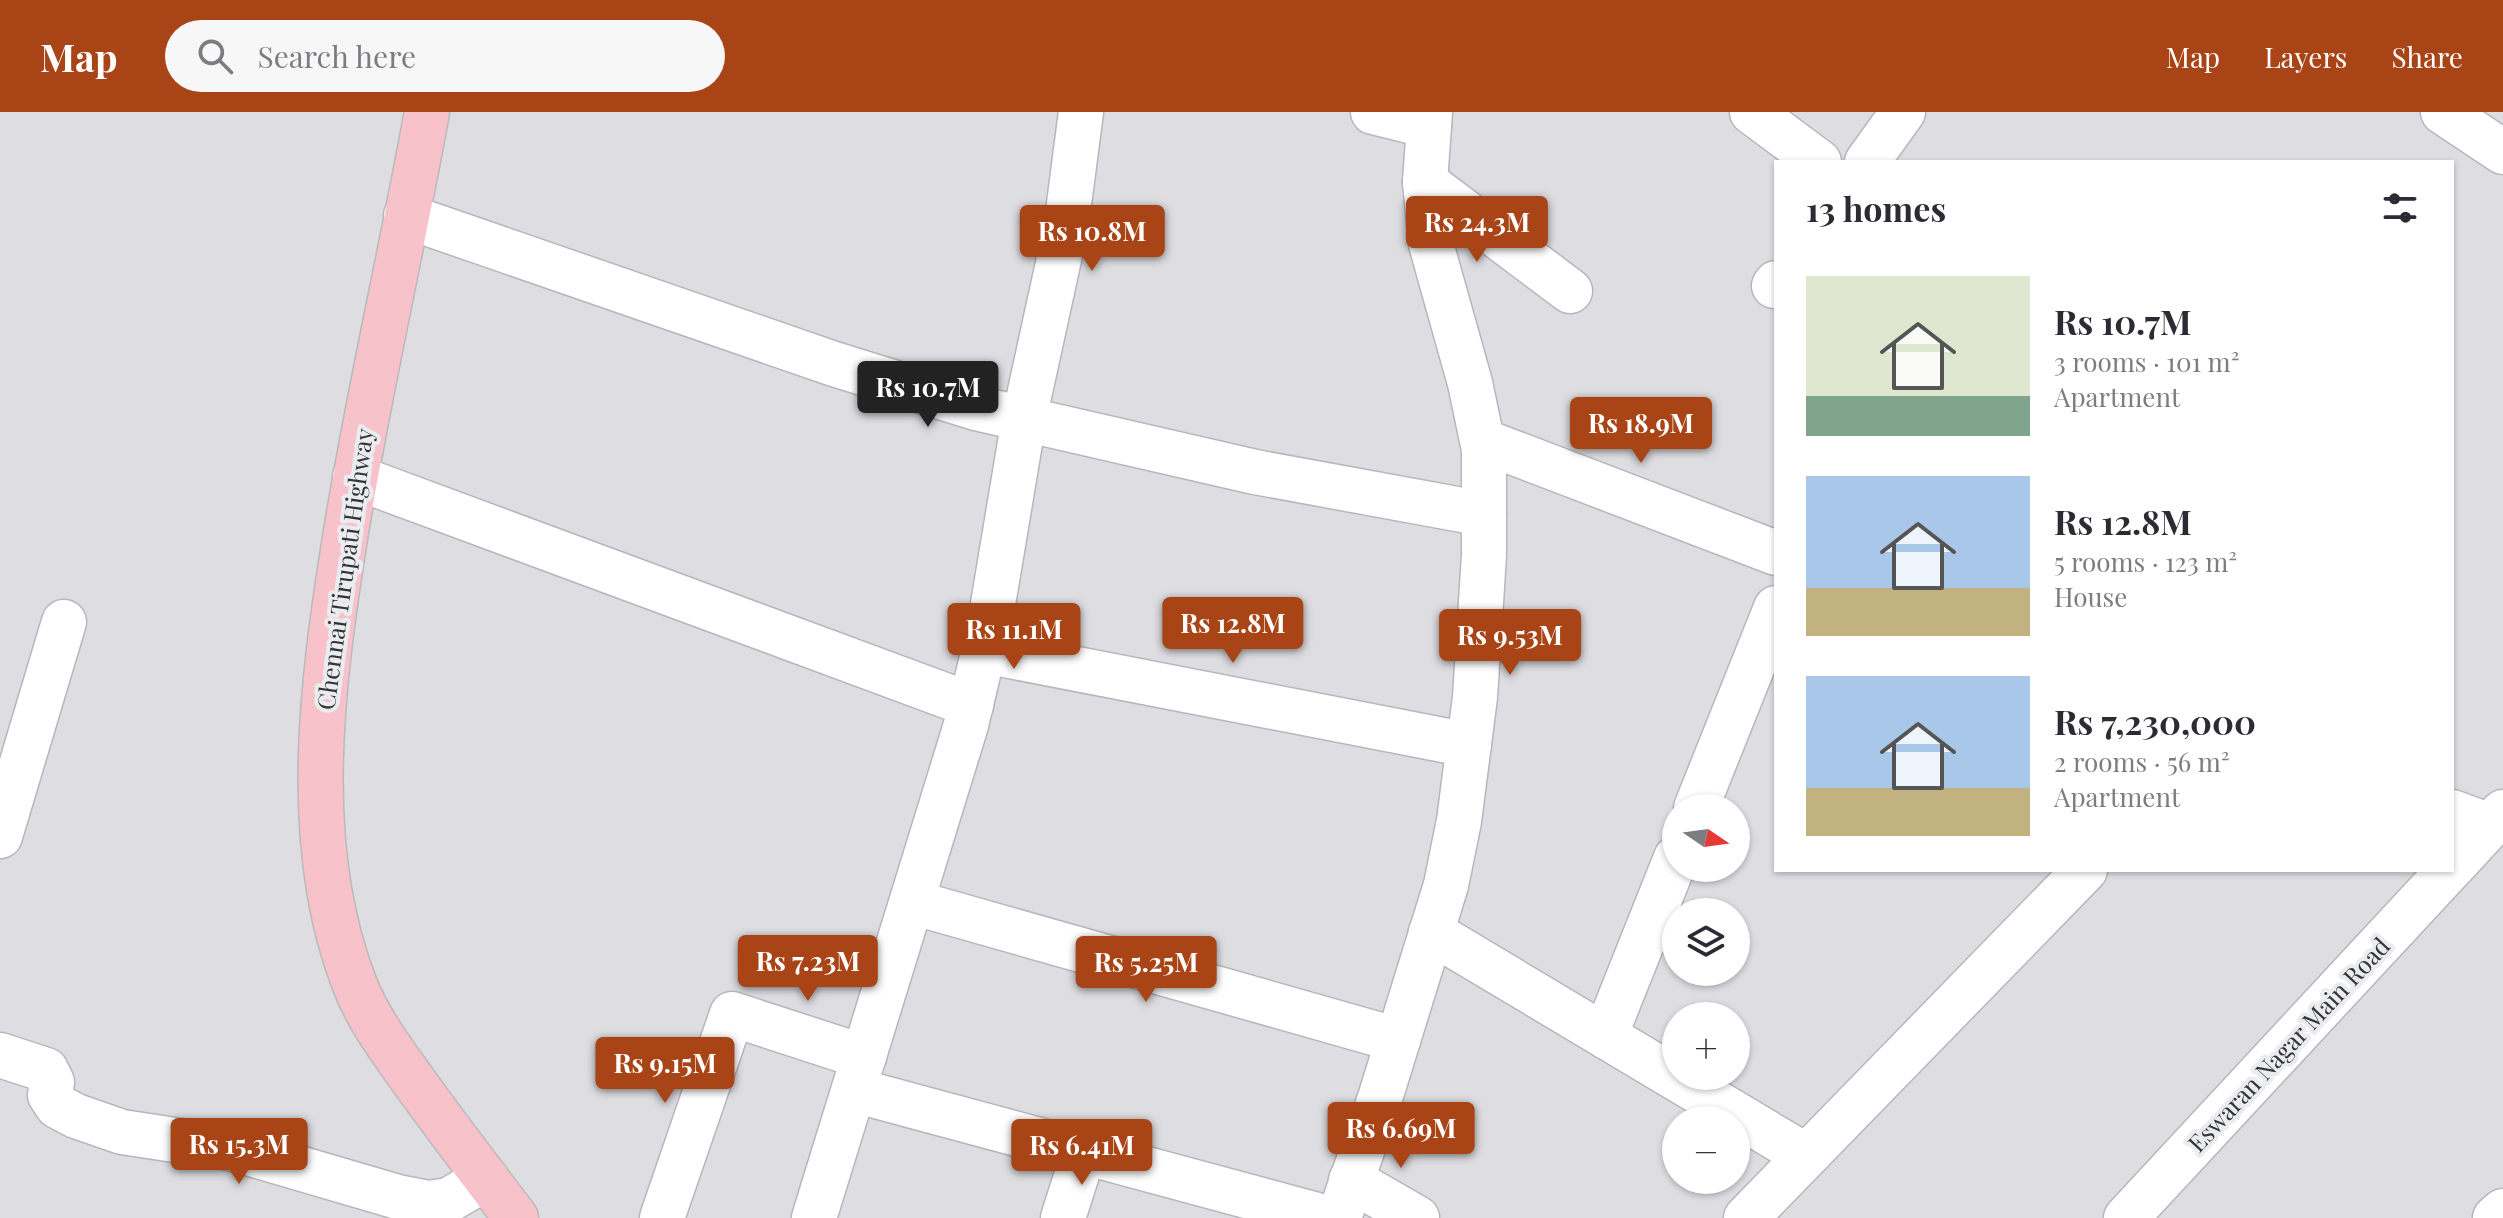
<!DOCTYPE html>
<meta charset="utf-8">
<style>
body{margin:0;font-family:"Playfair Display",serif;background:#f7f7f7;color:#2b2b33;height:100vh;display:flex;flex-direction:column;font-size:30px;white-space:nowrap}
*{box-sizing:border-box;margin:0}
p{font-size:26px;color:#7c7c81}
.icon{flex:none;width:44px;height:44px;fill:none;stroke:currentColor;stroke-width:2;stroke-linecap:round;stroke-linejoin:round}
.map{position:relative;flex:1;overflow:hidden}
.sheet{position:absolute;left:1774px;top:48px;width:680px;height:712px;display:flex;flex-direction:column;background:#fff;border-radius:0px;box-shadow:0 2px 6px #0004}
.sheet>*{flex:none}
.needle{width:52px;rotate:103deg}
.buttons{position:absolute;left:1662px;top:682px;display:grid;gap:16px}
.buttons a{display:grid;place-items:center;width:88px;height:88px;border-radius:50%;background:#fff;box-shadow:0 2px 6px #0004;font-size:40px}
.price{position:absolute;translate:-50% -68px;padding:0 18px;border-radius:8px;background:#a94416;color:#fff;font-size:26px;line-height:52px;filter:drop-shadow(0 2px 4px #0008)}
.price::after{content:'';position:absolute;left:50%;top:48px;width:24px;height:18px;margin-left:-12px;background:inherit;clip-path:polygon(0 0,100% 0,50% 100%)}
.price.on{background:#222;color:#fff}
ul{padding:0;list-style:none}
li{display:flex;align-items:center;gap:24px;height:200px;padding:0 32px}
li span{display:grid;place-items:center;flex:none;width:224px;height:160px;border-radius:0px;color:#555}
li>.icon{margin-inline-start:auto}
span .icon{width:96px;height:96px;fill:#fffc;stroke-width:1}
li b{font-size:34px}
h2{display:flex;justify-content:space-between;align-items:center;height:96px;padding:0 32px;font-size:34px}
header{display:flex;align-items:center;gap:48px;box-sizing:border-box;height:112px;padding:0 40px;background:#a94416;color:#fff}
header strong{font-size:38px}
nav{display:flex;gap:44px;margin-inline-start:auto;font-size:28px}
.search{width:560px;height:72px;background:#f7f7f7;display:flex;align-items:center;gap:20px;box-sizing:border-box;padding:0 28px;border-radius:44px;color:#7c7c81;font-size:30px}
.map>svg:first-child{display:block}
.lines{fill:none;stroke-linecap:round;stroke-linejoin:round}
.minor-casing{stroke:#b7b7bb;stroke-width:47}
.major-casing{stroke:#bababa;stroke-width:47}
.minor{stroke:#fff;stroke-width:44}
.major{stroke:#f8c2cb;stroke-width:44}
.labels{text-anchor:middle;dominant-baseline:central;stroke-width:8;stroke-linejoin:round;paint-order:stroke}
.street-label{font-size:24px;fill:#343435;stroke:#ebecef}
</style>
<header>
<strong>Map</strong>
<div class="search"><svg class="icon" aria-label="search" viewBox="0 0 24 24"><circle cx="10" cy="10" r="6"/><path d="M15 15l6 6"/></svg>Search here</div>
<nav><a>Map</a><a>Layers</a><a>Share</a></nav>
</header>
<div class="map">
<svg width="2503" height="1106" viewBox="0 0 2503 1106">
<rect width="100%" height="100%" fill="#dedee2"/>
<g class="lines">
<!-- minor casing -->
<g class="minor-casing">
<g id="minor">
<path d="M1373 0 1429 14"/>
<path d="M1752 0 1819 50"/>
<path d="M2443 0 2503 40"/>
<path d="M1867 50 1903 0"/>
<path d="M1425 70 1570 179"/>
<path d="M406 104 834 252 976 296 1255 360 1484 402"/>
<path d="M1774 174 1776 171"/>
<path d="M1483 329 1776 441"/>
<path d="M355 365 971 593"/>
<path d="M984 539 1469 633"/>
<path d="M1696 696 1776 496"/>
<path d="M2452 700 2490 714"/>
<path d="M0 724 64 510"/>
<path d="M2452 755 2503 700"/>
<path d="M912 790 1398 928"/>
<path d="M1431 820 1806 1044"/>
<path d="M1605 924 1676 746"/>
<path d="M0 943 46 958 52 970 50 983 57 994 76 1004 122 1020 234 1037 398 1085 429 1091 449 1088 486 1066"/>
<path d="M854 978 1328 1106"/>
<path d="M1351 1068 1417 1106"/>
<path d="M662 1106 732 902 864 945"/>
<path d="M814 1106 966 613 989 516 1024 307 1066 115 1081 0"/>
<path d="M1063 1106 1084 1040"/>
<path d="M1339 1106 1381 983 1446 773 1459 709 1475 585 1484 443V338L1470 271 1431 132 1425 70 1430 0"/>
<path d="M1746 1106 2085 758"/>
<path d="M2126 1106 2449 758"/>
<path d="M2495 1106 2503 1099"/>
</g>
</g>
<!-- major casing -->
<g class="major-casing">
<path id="major" d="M427 0C401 143 368 283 345 426 322 570 300 734 355 873 369 909 393 940 415 971 448 1017 482 1061 516 1106"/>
</g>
<!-- minor -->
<use href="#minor" class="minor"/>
<!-- major -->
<use href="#major" class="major"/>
</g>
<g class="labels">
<!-- street labels -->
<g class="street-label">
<text transform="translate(344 457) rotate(-82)">Chennai Tirupati Highway</text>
<text transform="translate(2288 932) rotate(-47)">Eswaran Nagar Main Road</text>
</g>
</g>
</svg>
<div class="buttons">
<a><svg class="needle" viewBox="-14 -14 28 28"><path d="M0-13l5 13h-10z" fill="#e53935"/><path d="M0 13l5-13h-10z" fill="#7c7c81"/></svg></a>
<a><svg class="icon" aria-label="layers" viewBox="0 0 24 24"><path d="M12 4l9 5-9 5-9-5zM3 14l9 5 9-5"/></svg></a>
<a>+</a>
<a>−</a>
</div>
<b class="price" style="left:1477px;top:152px">Rs 24.3M</b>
<b class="price" style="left:1092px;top:161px">Rs 10.8M</b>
<b class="price on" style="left:928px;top:317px">Rs 10.7M</b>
<b class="price" style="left:1641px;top:353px">Rs 18.9M</b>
<b class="price" style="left:1233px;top:553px">Rs 12.8M</b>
<b class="price" style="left:1014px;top:559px">Rs 11.1M</b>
<b class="price" style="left:1510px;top:565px">Rs 9.53M</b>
<b class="price" style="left:808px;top:891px">Rs 7.23M</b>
<b class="price" style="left:1146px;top:892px">Rs 5.25M</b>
<b class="price" style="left:665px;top:993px">Rs 9.15M</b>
<b class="price" style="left:1401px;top:1058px">Rs 6.69M</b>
<b class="price" style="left:239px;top:1074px">Rs 15.3M</b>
<b class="price" style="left:1082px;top:1075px">Rs 6.41M</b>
<section class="sheet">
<h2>13 homes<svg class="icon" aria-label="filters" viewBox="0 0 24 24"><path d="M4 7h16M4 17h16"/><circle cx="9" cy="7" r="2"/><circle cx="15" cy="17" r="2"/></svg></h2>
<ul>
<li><span style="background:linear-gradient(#dfe7d0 75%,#7fa58c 0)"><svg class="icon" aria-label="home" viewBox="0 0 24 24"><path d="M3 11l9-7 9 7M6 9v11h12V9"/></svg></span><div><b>Rs 10.7M</b><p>3 rooms · 101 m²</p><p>Apartment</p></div></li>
<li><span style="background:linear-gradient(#a9c7e8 70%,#c2b280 0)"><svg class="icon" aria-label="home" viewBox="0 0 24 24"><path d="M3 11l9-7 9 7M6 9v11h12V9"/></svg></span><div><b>Rs 12.8M</b><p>5 rooms · 123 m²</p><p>House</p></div></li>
<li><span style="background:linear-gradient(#a9c7e8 70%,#c2b280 0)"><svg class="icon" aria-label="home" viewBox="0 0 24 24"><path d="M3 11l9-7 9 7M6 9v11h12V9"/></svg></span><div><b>Rs 7,230,000</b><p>2 rooms · 56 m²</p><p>Apartment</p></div></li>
</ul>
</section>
</div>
